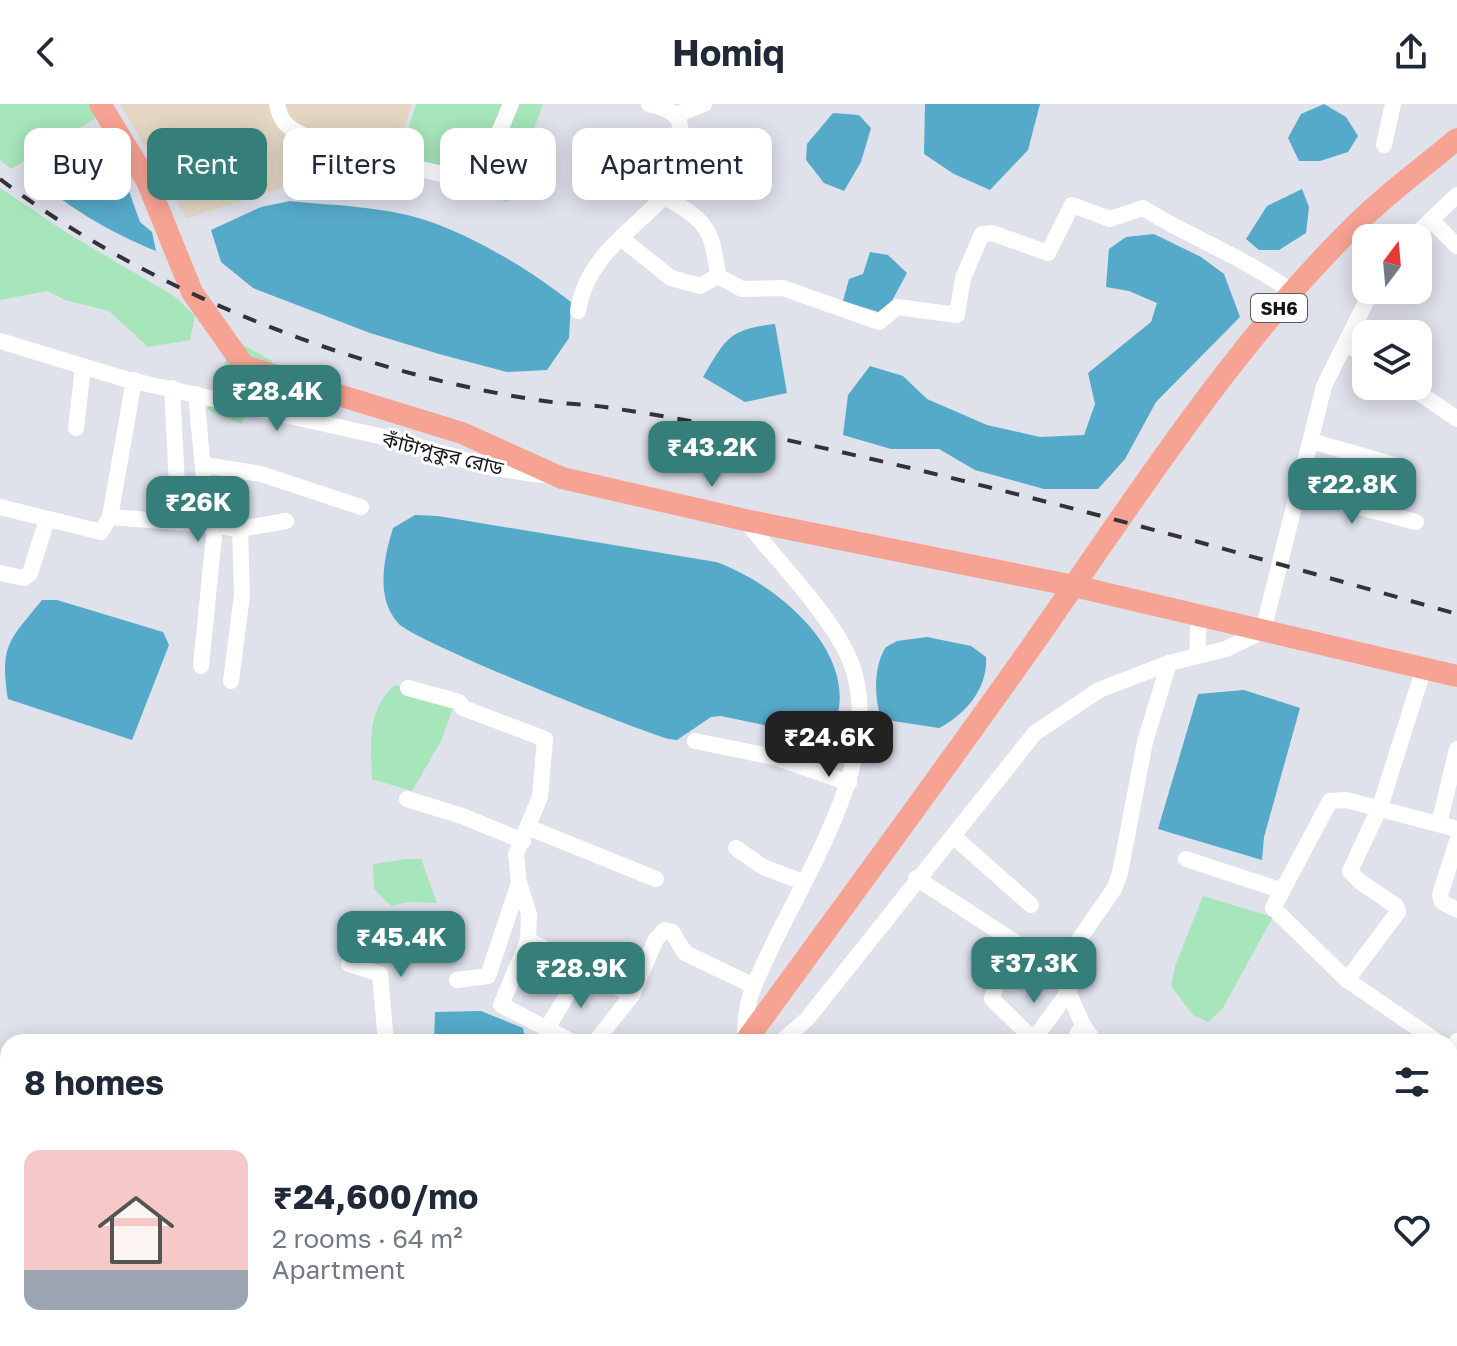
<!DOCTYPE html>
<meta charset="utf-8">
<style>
body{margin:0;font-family:"Golos Text","Noto Sans Bengali",sans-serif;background:#f2f2f3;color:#1f2937;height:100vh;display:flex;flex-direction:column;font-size:30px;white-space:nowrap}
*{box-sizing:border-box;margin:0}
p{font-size:26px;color:#747a83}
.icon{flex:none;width:44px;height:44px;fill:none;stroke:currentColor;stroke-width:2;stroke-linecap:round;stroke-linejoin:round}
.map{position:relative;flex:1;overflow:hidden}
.details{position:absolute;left:0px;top:930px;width:1458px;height:312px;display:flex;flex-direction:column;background:#fff;border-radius:24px 24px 0 0;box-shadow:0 4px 20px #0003}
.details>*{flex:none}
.hud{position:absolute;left:24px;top:24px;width:800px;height:72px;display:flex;gap:16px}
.needle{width:52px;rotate:16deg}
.tools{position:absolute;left:1352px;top:120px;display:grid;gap:16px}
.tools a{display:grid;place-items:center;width:80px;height:80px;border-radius:16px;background:#fff;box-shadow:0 4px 20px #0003;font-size:40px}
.price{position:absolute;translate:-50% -68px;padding:0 18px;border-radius:16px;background:#367e79;color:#fff;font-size:26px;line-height:52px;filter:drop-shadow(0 2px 4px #0008)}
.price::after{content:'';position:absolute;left:50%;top:48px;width:24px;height:18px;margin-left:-12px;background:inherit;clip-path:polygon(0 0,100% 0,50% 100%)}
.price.selected{background:#222;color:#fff}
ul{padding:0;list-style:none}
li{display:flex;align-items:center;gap:24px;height:200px;padding:0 24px}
li span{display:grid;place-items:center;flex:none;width:224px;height:160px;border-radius:16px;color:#555}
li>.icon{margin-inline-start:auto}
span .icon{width:96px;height:96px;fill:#fffc;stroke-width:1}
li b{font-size:34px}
h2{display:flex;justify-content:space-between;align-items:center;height:96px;padding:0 24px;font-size:34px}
.tag{padding:0 28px;border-radius:16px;background:#fff;box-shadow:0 4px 20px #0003;font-size:28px;line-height:72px}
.tag.selected{background:#367e79;color:#fff}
header{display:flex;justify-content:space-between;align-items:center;height:104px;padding:0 24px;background:#fff;font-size:36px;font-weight:700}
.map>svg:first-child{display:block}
.education{fill:#e4d6c3}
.green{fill:#a7e6bb}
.water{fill:#55a9c9}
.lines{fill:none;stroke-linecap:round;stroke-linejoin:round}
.minor{stroke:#fff;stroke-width:16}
.major{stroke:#f7a393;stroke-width:22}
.rail{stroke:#323337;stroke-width:4;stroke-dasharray:14 14;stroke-linecap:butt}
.labels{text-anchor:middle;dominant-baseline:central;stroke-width:6;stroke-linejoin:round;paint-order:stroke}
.shield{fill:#fff;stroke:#5a5b5d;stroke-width:2}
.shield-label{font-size:18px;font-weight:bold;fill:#141518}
.street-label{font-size:20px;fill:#141518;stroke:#fff}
</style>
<header><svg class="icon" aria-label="back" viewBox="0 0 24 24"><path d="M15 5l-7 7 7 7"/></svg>Homiq<svg class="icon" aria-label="share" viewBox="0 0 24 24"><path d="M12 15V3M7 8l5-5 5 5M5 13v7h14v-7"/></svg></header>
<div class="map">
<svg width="1457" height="1242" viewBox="0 0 1457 1242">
<rect width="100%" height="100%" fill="#dfe1eb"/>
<!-- education -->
<path class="education" d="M120 0H412L381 93 292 81 187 114Z"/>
<!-- green -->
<g class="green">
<path d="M0 0H101L106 8 11 65 0 56Z"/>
<path d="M416 0H543L507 98 397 60Z"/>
<path d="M0 84 67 129 174 192 195 212 190 236 148 243 109 207 65 196 47 187 0 196Z"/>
<path d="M234 236 272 257 264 280 241 320 207 305Z"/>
<path d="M395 581 438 590 454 600 442 635 412 687 372 675C371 641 366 606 395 581Z"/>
<path d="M406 755H421L437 799 408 798 391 802 374 785 373 760Z"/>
<path d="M1203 792 1273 813 1223 904 1208 918 1193 911 1171 882 1175 862Z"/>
</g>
<!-- water -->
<g class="water">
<path d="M925 0H1040L1028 46 990 86 954 70 924 50Z"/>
<path d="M1324 0 1346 13 1358 32 1348 48 1320 57H1299L1288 34 1301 10Z"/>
<path d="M833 9 859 11 871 24 861 58 844 87 824 79 806 56 807 40Z"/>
<path d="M88 25 105 34 114 64 125 76 140 118 152 128 156 147C107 127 66 102 26 67 38 46 64 30 88 25Z"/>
<path d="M1302 85 1309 103 1306 129 1279 146H1259L1246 135 1267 102Z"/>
<path d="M290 97C336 102 386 102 431 118 479 135 531 167 571 198L569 234 547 266 507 268 439 250 370 229 253 184 221 158 211 126 261 103Z"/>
<path d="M1154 130 1201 153 1224 170 1240 213 1156 298 1125 355 1098 385H1044L975 366 939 345H891L843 331 848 291 870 262 903 272 927 295 987 321 1040 333 1084 331 1095 300 1088 269 1151 218 1157 199 1129 187 1106 183 1109 145 1126 133Z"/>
<path d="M870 148 888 151 907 169 887 206 882 209 843 197 849 175 863 170Z"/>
<path d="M775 220 787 289 745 298 703 273C726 234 729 225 775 220Z"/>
<path d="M415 411 438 412 716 458C776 479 863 550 834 622L811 631 721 612 711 613 677 636 669 635C636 626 413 537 398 519 375 493 384 454 393 424Z"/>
<path d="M42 496H57L163 528 169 541 132 636 8 595C0 540 9 537 42 496Z"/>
<path d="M927 533 971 542 986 553C988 584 966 610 939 624L893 617 880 611C874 590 874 561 886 543L897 537Z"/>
<path d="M1244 586 1300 604 1264 733 1262 756 1158 725 1198 590Z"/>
<path d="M481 907 523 924 526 938H434L435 908Z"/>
</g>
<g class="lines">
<!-- minor -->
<g class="minor">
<path d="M277 0C279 9 281 16 288 22 318 46 413 62 454 73 487 68 499 27 511 0"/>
<path d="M676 11 704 0"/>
<path d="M1384 41 1393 0"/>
<path d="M664 93C707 116 712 125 718 172L742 185 783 184 879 218 897 203 957 211 963 174 982 130 992 129 1048 149 1072 101 1110 115 1143 104C1191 134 1246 154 1292 188"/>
<path d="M1431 116 1457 142"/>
<path d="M1412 134 1457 91"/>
<path d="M622 135 671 174 700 182 718 172"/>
<path d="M578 207C586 155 628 129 664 93 673 78 688 29 677 14 671 5 659 3 649 0"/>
<path d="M0 237 125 275 388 334 493 364 541 371"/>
<path d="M1346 239 1366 253"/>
<path d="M1409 282 1457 315"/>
<path d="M172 284 179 419"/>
<path d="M196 290 206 397 203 420 240 425 242 491 231 577"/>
<path d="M223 297 243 270 244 262"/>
<path d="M76 324 83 263"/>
<path d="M1311 337 1405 364"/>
<path d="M204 361 261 370 361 403"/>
<path d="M1299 387 1416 418"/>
<path d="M0 403 101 428 110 413 134 276"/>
<path d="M110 413 188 419"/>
<path d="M240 425 286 417"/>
<path d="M0 469 24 474 30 469 47 416"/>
<path d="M1197 550 1199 513"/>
<path d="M201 562 215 422"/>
<path d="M408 584 459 598 463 604 545 635 540 693 516 750 519 779 529 810 528 836 501 901 573 938"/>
<path d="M695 637 774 653 849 679"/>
<path d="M407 695 462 712 523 737"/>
<path d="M1439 720 1457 645"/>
<path d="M530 724 656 775"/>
<path d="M953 732 1031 801"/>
<path d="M1457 737 1440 791 1442 798 1457 806"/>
<path d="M736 744 763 763 803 778"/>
<path d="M1186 755 1280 786"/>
<path d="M916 774 1058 866 1083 921 1095 938"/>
<path d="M528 836 632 891"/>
<path d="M1026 845 996 879 992 895 1036 938"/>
<path d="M349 860 380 870 386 938"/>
<path d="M1058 866 1114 785 1120 769 1145 638 1169 559"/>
<path d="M457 876 488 872 519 779"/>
<path d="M1347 876 1398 808 1396 802 1359 777 1350 767 1380 703 1424 564"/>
<path d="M546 926 583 865"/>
<path d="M595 938 632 891 656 835 665 826 672 828 685 849 754 882"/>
<path d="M744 938C746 922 745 905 751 890 787 791 904 645 842 540 819 499 775 454 745 416"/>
<path d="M781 938 807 915 1035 629 1099 586 1169 559 1226 545 1263 527 1324 282 1372 186"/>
<path d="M1032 938 1069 887"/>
<path d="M1073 938 1083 921"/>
<path d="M1438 938 1347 876 1273 804 1330 697 1346 696 1457 725"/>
<path d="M1450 955 1457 937"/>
<path d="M1450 974 1457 980"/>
<path d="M0 1115 8 1119"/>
<path d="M1450 1211 1457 1205"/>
<path d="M710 1234 725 1242"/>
<path d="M851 1234 862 1242"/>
<path d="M950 1234 957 1242"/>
<path d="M1229 1234 1237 1242"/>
<path d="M1401 1234 1413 1242"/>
<path d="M17 1242 21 1234"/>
<path d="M274 1242 277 1234"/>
<path d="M1177 1242 1181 1234"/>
<path d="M1324 1242 1330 1234"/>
</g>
<!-- major -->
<g class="major">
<path d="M100 0 147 77 192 188 244 262 462 329 562 374 745 416 1074 482 1457 572"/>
<path d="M745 938C841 806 938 675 1032 542 1131 401 1225 252 1347 129 1380 95 1420 66 1457 35"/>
<path d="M532 1242 537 1234"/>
</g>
<!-- rail -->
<path class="rail" d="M0 75C148 188 359 270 544 297 564 300 585 300 605 303 665 312 727 323 787 336 1013 385 1234 447 1457 510"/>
</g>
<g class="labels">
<!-- shield labels -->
<rect class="shield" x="1251" y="190" width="56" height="28" rx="6"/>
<g class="shield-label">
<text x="1279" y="204">SH6</text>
</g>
<!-- street labels -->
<g class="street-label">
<text transform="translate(443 349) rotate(14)">কাঁটাপুকুর রোড</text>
</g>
</g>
</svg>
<div class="tools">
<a><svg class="needle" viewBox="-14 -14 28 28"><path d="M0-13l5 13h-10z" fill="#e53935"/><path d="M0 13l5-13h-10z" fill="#747a83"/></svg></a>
<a><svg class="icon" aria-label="layers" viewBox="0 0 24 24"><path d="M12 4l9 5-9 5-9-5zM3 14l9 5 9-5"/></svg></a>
</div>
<b class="price" style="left:277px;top:329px">₹28.4K</b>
<b class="price" style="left:712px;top:385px">₹43.2K</b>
<b class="price" style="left:1352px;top:422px">₹22.8K</b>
<b class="price" style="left:198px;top:440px">₹26K</b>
<b class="price selected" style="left:829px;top:675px">₹24.6K</b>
<b class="price" style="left:401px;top:875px">₹45.4K</b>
<b class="price" style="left:1034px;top:901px">₹37.3K</b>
<b class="price" style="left:581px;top:906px">₹28.9K</b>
<div class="hud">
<a class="tag">Buy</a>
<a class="tag selected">Rent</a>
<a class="tag">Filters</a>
<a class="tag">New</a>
<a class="tag">Apartment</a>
</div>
<section class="details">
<h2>8 homes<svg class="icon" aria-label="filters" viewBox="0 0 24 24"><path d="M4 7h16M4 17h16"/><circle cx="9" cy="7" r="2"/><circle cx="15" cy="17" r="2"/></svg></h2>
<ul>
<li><span style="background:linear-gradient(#f6c9c9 75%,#9aa5b1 0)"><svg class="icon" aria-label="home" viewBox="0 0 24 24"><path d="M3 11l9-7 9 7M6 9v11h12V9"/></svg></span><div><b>₹24,600/mo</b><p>2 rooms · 64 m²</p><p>Apartment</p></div><svg class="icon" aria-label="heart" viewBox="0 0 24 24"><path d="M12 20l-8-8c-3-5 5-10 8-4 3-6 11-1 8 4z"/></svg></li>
</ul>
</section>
</div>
